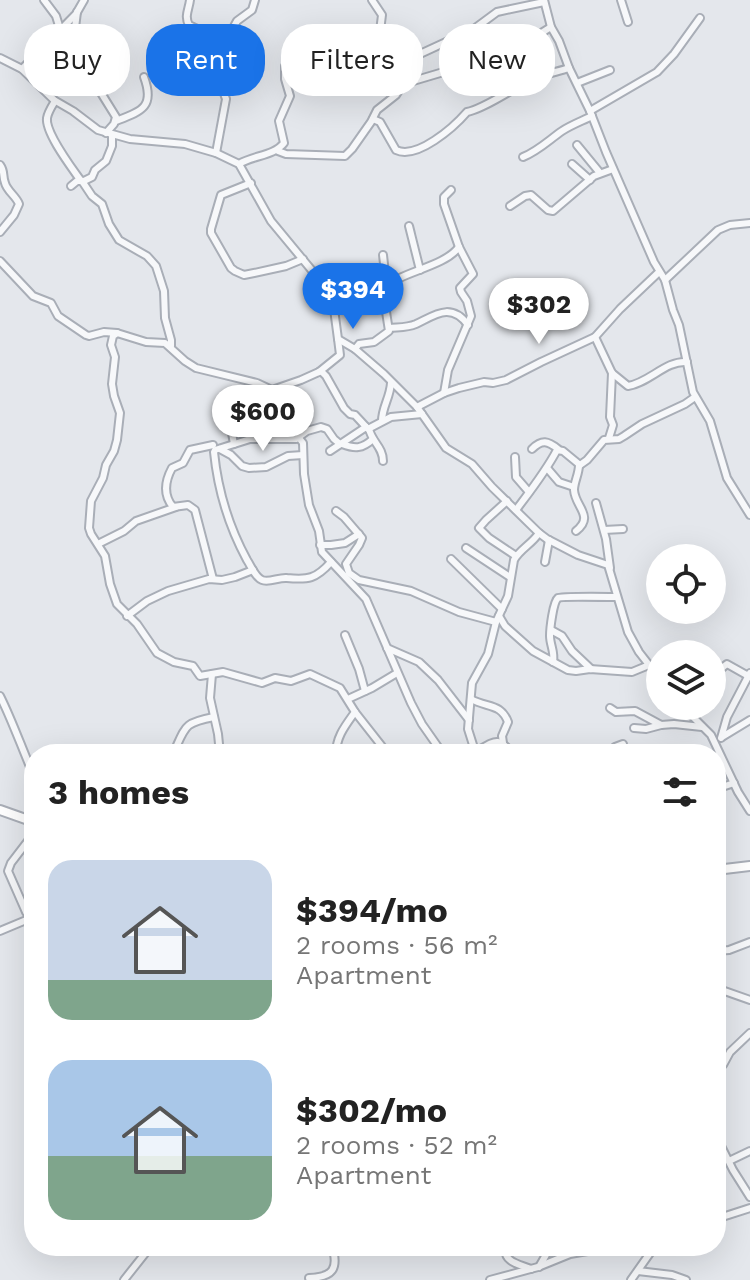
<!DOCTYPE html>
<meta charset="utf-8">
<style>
body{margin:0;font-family:"Work Sans",sans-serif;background:#f6f6f6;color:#222;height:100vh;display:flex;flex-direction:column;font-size:30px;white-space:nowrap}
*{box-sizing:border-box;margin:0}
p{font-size:26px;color:#767676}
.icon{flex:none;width:44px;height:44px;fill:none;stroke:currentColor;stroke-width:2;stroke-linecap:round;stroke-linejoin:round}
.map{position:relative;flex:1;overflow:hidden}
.panel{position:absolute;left:24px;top:744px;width:702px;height:512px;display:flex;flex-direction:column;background:#fff;border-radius:32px;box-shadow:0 8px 32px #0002}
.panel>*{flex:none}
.hud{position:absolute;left:24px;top:24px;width:702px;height:72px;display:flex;gap:16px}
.tools{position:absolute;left:646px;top:544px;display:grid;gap:16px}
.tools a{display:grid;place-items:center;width:80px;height:80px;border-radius:50%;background:#fff;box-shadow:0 8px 32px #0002;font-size:40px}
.price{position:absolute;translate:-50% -68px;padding:0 18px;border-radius:28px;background:#fff;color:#222;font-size:26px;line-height:52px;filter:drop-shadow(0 2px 4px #0008)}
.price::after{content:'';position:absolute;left:50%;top:48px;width:24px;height:18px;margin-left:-12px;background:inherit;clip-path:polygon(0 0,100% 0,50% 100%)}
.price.active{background:#1a73e8;color:#fff}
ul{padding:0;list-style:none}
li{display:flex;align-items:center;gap:24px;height:200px;padding:0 24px}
li span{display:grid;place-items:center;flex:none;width:224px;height:160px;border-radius:24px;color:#555}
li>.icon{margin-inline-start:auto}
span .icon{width:96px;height:96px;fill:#fffc;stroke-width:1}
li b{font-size:34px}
h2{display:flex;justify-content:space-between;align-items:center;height:96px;padding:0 24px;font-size:34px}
.pill{padding:0 28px;border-radius:32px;background:#fff;box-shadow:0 8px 32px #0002;font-size:28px;line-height:72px}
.pill.active{background:#1a73e8;color:#fff}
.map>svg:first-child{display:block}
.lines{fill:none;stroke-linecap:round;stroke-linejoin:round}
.street-casing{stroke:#a9aeb7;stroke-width:10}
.secondary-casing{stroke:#a9aeb7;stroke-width:12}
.street{stroke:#f7f8fa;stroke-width:6}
.secondary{stroke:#fff;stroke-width:8}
</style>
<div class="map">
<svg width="750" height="1280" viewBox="0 0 750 1280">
<rect width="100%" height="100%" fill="#e4e7ec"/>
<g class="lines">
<!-- street casing -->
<g class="street-casing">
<g id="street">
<path d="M44 0 56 16 60 29"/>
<path d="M190 0C189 9 184 16 189 25L216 38 224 59"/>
<path d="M372 0 382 15 380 31C385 36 390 37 394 41 400 47 401 55 407 60L474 29 497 12 544 2"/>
<path d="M544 0 551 27 559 41 569 68 590 111 606 152 654 262 665 280 673 310 679 325 693 392 710 421 727 478 750 515"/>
<path d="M621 0 628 22"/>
<path d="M59 31 72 34 77 40 98 88 116 117 114 124 106 133"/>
<path d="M74 36 77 12"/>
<path d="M0 58 22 69 54 100 73 111 98 130 130 139 185 144 216 153 239 164 271 221 319 279 334 309 338 339 355 349 384 374 417 407 446 448 472 464 492 487 539 533 547 539 578 555 608 565 628 632 639 652 660 679"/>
<path d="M192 63 201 73 222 78"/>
<path d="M22 69 76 14 84 0"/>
<path d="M577 83 610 70"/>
<path d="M55 101C52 106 48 112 47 118 45 133 72 168 81 181"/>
<path d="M590 111 657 72 674 54 700 18"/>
<path d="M373 119 380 122 396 150C417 160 454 127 467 112 484 109 513 88 531 80 543 74 557 72 569 68"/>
<path d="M116 121C142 111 155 107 144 77"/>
<path d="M577 145 600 173"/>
<path d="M278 151 286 154 345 156 352 149 371 122 377 110 396 95 403 84 467 65 482 55 525 43 551 27"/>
<path d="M216 153 226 99 221 85 224 69V55L232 30 237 21 252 10 255 0"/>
<path d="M523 157C538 151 549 140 562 131 571 125 582 121 592 116"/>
<path d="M239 164C254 155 274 156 284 143L279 121 290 96 285 79V66L303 50 315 32 324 33 331 38 337 74"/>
<path d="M572 164 590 180"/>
<path d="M0 165C5 172 2 175 5 183 7 191 16 196 19 204L14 215 0 232"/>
<path d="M82 181 92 196 102 204 109 224 119 240 147 256 156 266 164 291 165 318 171 340V346"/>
<path d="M251 183 221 195 211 229V233L231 268 235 271 244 275 254 273 286 266 303 259"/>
<path d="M71 186 77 181H84L92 177 95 170 106 161 112 146V135"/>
<path d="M510 206 525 196 531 195 548 210 553 211 594 176 613 169"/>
<path d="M409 226 420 270"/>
<path d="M383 255 386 282"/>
<path d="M0 261 33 296 51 303 58 316 86 335 89 336 104 332 117 333"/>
<path d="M665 280 718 230 730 225 750 223"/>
<path d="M351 286 385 279"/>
<path d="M389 328C398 327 407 328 416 324 435 315 451 302 468 325"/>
<path d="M595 337 612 373 628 386C649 383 666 360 687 362"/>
<path d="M355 349 359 344 374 342 389 331 384 299 387 285C406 271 445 266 459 247"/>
<path d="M319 372 340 355 338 339"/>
<path d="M444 393 448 370 471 316 467 301 461 292 460 288 473 274 459 247 444 204V197L451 190"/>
<path d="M417 407 444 393 459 388 484 382 493 383 506 380 541 362 595 337 620 309 659 272"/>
<path d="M382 421C382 407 390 398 391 383"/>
<path d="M369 429C372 442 383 447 383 461"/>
<path d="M299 438 303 443 304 474 309 505 319 531 322 552 366 599 411 703 422 724 443 754"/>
<path d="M609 438 613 425 610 417 612 373"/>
<path d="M234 444 228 411 229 406 261 396 272 390"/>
<path d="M342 444C355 449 362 449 373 439"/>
<path d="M220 449 231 455 242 466 249 468 266 467 288 456 303 455"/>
<path d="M532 449C542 439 548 441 558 449"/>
<path d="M330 451 366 427"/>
<path d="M515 457 516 477 529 492"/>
<path d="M547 468 559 482 574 487"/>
<path d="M507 501 486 520 479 528 489 538 516 556"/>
<path d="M596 503 606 539 610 568"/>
<path d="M516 510C531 490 546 471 557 450L563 451 580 465 587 460 604 440 619 439 624 436 642 424 685 404 695 397"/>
<path d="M336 511 344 517 362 538 359 545 346 564 349 573 359 580 411 591 459 612 496 622"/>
<path d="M604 530 623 529"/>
<path d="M576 531C595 516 575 507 574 490 574 482 579 474 579 465"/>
<path d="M98 544 124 531 136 521 176 507"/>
<path d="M320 545H331L345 543 359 534"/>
<path d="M466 548 510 577"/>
<path d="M451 559 502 609"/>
<path d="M331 562C316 579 308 580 287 578 279 577 269 583 262 580 255 577 251 566 247 560 228 525 218 492 214 452L215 450 250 439H296L307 431 321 427 327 429 334 439 340 444"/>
<path d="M545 562 549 540"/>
<path d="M213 579 195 510 188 505 173 507C163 495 165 481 172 468L183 463 190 450 213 445"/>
<path d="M127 616 147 601 168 591 209 579 222 580 235 577 253 570"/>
<path d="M499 616 505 626 533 651 568 670 576 671 590 669 632 672 649 665"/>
<path d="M551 630 562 636 572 651 591 669"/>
<path d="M345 635 359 669 365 691"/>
<path d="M387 648 419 662 438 680 469 720"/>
<path d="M553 662C555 652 550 645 550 636 550 629 553 602 558 598 561 596 609 597 617 597"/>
<path d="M212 674 210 698 218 734 220 754"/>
<path d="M712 676 727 664 750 677"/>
<path d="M0 696C13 722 22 749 34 776"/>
<path d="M348 699 372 688 397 673"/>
<path d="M471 699C487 708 501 703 508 722L502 736 503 743"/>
<path d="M682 706 711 735 738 792 750 811"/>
<path d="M610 708 616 712 635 711 661 725 674 724 702 727"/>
<path d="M634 728 646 729 661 725"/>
<path d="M722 737 750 720"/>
<path d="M721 738 727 717 750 673"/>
<path d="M173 754C186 726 183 723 214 717"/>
<path d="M336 754C336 737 345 726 355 712"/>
<path d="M388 754 355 712 340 688 310 674 291 681 275 678 262 683 223 672 200 676 193 666 174 662 157 653 137 624 117 604 110 584 105 556 91 534 89 528 91 501 103 478 106 465 114 451 117 440 120 413 114 396 112 384 115 357 111 345 113 336 117 333 146 342 165 343 185 361 196 368 257 383 272 390 301 380 321 371 326 376 344 408 350 414 355 415 368 429 391 417 422 414"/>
<path d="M513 754C499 737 496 740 479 750L474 748 468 729 472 683 488 654 496 622 508 596 514 560C520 549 532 544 539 533"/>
<path d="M612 754 615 747 623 744"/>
<path d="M716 789 734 783"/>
<path d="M34 833 11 863 8 871 26 912 34 924"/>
<path d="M0 931 31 918"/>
<path d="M716 951 729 950 750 942"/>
<path d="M716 988 750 1000"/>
<path d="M716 1069 723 1065 730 1052 750 1033"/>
<path d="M716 1136 733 1170 750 1197"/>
<path d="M729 1161 750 1151"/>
<path d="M716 1219 750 1208"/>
<path d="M506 1246C502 1262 519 1264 531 1269"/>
<path d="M539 1267 551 1246"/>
<path d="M638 1271 672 1275 686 1280"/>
<path d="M309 1278C333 1277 339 1269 332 1246"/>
<path d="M124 1280 151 1246"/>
<path d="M490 1280 538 1267 570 1254 617 1246"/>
<path d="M631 1280 655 1246"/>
</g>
</g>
<!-- secondary casing -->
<g class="secondary-casing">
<g id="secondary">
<path d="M0 810 34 822"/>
<path d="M716 870 750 866"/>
</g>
</g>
<!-- street -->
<use href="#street" class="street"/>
<!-- secondary -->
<use href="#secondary" class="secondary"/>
</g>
</svg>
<div class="tools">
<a><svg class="icon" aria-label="locate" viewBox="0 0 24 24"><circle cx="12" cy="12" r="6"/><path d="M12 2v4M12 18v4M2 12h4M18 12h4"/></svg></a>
<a><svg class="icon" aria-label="layers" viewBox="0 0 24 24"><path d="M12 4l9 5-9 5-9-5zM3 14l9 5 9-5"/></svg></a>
</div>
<b class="price active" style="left:353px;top:331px">$394</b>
<b class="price" style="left:539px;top:346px">$302</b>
<b class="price" style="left:263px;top:453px">$600</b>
<div class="hud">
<a class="pill">Buy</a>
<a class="pill active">Rent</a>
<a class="pill">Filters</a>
<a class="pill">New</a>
</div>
<section class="panel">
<h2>3 homes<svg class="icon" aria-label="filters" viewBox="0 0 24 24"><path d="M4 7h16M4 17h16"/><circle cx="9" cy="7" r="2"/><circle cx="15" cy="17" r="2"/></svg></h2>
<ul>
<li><span style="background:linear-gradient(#c9d6e8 75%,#7fa58c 0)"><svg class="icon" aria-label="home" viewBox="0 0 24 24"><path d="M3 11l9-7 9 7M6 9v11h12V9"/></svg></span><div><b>$394/mo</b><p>2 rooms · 56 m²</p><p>Apartment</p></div></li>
<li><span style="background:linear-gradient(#a9c7e8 60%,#7fa58c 0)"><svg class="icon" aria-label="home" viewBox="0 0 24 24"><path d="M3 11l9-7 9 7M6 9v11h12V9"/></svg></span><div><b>$302/mo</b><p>2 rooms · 52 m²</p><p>Apartment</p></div></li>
</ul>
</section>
</div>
